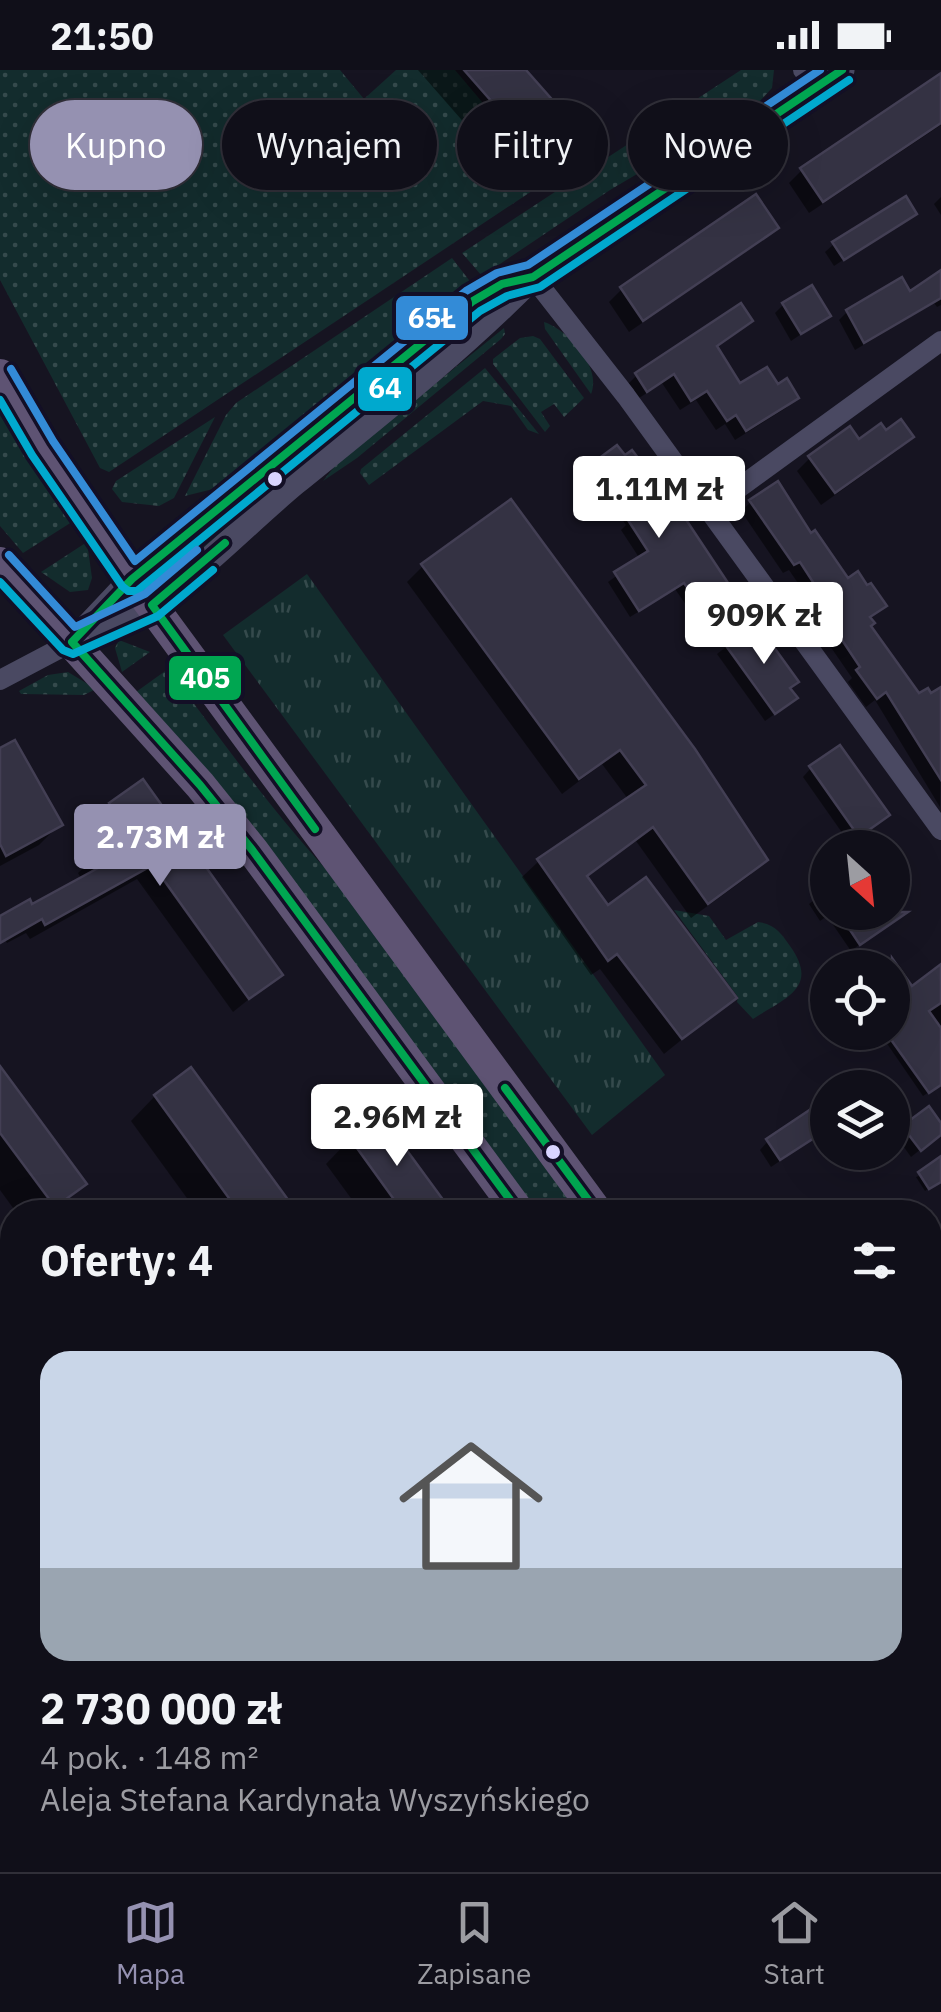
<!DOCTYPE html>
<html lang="pl">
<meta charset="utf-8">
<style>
body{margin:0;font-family:"IBM Plex Sans",sans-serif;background:#191822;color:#f1f3f6;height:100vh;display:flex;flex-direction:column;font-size:38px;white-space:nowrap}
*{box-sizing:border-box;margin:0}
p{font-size:32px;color:#9c9ca2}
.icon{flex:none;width:55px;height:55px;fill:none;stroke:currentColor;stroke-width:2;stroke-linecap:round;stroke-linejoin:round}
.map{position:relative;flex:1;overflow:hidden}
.details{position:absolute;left:0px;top:1130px;width:942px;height:672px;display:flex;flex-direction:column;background:#100f19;border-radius:40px 40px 0 0;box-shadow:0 10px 40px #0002,0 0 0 2px #302f38}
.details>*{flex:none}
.banner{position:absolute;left:30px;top:30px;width:882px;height:90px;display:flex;gap:20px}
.needle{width:65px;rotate:153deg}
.buttons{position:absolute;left:810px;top:760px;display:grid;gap:20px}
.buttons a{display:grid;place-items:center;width:100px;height:100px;border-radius:50%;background:#100f19;box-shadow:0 10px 40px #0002,0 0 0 2px #302f38;font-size:50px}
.price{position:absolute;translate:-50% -85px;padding:0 22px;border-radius:10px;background:#fff;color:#222;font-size:32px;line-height:65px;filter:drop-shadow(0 2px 5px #0008)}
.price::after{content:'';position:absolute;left:50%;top:60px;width:30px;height:22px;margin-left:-15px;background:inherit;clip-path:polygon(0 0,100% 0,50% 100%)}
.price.selected{background:#9591b1;color:#fff}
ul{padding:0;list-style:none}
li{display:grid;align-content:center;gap:20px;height:530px;padding:0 40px}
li+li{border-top:2px solid #302f38}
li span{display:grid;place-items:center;height:310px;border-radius:30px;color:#555}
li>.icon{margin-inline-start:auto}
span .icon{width:180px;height:180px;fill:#fffc;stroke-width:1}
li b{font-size:42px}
h2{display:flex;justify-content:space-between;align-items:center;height:120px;padding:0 40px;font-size:42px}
.chip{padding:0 35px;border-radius:45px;background:#100f19;box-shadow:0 10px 40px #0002,0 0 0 2px #302f38;font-size:35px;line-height:90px}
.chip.selected{background:#9591b1;color:#fff}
.status{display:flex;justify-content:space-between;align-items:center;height:70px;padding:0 50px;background:#100f19;direction:ltr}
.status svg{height:28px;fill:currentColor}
.tabs{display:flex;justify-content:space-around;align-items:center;height:140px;border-top:2px solid #302f38;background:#100f19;font-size:28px;color:#9c9ca2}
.tabs a{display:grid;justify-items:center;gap:5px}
.tabs .selected{color:#9591b1}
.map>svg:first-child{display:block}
.grass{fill:url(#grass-dots)}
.park{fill:url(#park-tufts)}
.shadow{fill:#0007}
.building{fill:#343243;stroke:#433f54;stroke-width:2.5}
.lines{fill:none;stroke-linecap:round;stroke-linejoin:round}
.minor{stroke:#4a4962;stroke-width:20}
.tertiary{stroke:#4a4962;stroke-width:25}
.primary{stroke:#5e5373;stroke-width:32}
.bus-1-casing{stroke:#130f26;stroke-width:15}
.bus-2-casing{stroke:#130f26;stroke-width:15}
.bus-3-casing{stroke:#130f26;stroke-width:15}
.bus-1{stroke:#00a651;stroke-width:8}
.bus-2{stroke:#00a9ce;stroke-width:8}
.bus-3{stroke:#338bd7;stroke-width:8}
.bus-dot{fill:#d9d4ff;stroke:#130f26;stroke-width:4}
.line-badge{stroke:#130f26;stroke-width:4}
.badge-label{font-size:28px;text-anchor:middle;font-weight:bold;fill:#fff}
</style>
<div class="status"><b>21:50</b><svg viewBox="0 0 49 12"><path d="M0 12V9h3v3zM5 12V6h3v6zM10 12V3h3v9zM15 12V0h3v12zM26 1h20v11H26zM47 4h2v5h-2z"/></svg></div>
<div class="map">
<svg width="941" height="1802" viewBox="0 0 941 1802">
<defs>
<pattern id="grass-dots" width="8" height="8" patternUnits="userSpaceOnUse" patternTransform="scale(2.5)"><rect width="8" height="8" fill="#132c2d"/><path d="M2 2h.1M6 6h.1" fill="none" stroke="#354a4c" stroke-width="1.8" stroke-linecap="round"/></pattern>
<pattern id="park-tufts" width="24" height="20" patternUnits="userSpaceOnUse" patternTransform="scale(2.5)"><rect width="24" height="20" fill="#132c2d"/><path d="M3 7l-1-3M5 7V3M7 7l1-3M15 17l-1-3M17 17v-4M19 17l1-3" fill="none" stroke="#354a4c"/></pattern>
</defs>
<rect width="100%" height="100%" fill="#161421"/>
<!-- grass -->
<g class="grass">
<path d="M0 0H340L364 29 396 0H455L542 103 541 115 109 402 100 398 0 210Z"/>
<path d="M741 0H774L772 18 759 32 610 120 482 206 462 183Z"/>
<path d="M452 188 472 214 213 419 185 426 226 345 236 333Z"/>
<path d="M483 234 488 240 205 480 199 473Z"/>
<path d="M544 252C568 260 602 297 591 324L545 259Z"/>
<path d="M504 258 505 264 501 269 357 388 323 411 351 376 409 335Z"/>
<path d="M533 266 540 269 584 328 564 347 554 334 541 342 550 356 545 362 493 294V289L520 268Z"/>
<path d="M485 298 539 364 528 360 511 336 483 331 369 415 360 403 361 399Z"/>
<path d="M0 338 75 450 23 483 0 456Z"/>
<path d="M215 347 174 428 159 436 122 432 112 419 116 411Z"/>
<path d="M87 472 92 508 88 520 70 522 41 502Z"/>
<path d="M119 570 150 582 122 602 115 578Z"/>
<path d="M168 599C223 672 276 747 339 813L581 1142H536L136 622Z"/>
<path d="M68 602 96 619 84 625 21 624 19 621 48 605Z"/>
<path d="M674 840 709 846 726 870 758 852C775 854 781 863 790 876 820 918 785 928 753 949L737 932 738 927Z"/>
<path d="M941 1275V1359L930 1361V1292Z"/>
<path d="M930 1550 941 1560V1669L930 1674Z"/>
</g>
<!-- park -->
<path class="park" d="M307 504 665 1005 592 1065 223 565Z"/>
<!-- shadow -->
<g class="shadow">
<path d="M418 0H523L560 42 502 96Z"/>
<path d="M941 9V55L809 143 789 113 802 100Z"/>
<path d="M941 127V145L934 134Z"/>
<path d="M914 143 834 196 825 182 834 174Z"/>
<path d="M776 157 763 170 629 262 609 232 622 219Z"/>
<path d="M941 203V235L937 237 934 233 855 280 839 250 847 242 909 224Z"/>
<path d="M783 235 828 246 791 271 775 243Z"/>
<path d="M750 251 715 278 740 317H777L796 328 786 338 735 370 725 354 716 360 696 330 680 340 662 313 636 330 626 316 637 305Z"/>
<path d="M886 363 911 367 898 380 821 435 797 401 810 388Z"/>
<path d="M600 391 668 449 727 516 719 524 691 542 675 519 630 547 608 512 640 489 621 460 626 455 595 411 598 408 591 399Z"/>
<path d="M751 432 810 466 847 512 884 535 869 549 868 556 919 627 941 629 940 737 875 630 866 637 848 612 852 608 817 557 810 562 800 547 813 535 789 500 783 503 741 441Z"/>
<path d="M423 496 765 790 749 806 691 848 636 771 586 808 608 838 733 928 664 984 600 899 591 905 522 807 539 791 628 729 602 694 562 724 407 512Z"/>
<path d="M755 554 788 619 786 636 765 651 717 584Z"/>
<path d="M0 681 60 754 39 775 0 796Z"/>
<path d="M811 698 887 745 850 774 803 707Z"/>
<path d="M111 735 280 904 233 942 137 809 30 869 26 863 7 873 0 862V854L82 810 78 803 94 788 115 777 96 750Z"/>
<path d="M828 819V842H878L887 854 851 881 827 846 820 851 809 834Z"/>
<path d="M941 898V1014L923 1026 879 962H892L911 920Z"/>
<path d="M0 1000 84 1113 53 1142H16L0 1120Z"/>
<path d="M191 1001 294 1142H197L131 1051 155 1026Z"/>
<path d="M380 1048 449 1142H361L326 1094 350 1069Z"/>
<path d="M941 1057V1063L911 1087 896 1066 904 1058Z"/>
<path d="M820 1064 771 1097 760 1080 768 1071Z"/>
<path d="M941 1098V1110L925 1121 916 1107Z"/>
<path d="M12 1250V1307L0 1313V1257Z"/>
<path d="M941 1418V1497L930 1487V1420Z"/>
<path d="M12 1419V1477L0 1479V1422Z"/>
<path d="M12 1582V1685L0 1687V1588Z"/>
<path d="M12 1721V1767L5 1728Z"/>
<path d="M17 1790H89L80 1800 66 1802H19Z"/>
<path d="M379 1790H441L443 1802H338L379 1794Z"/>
<path d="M522 1790H591L594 1802H524Z"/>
<path d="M309 1797 310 1802H279Z"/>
</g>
<!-- building -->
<g class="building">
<path d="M464 0H526L563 42 528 73Z"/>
<path d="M941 3V53L823 132 800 98Z"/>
<path d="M756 124 779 158 643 251 620 217Z"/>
<path d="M906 126 917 144 844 190 832 172Z"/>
<path d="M941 200V228L864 273 846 240 902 207 910 221Z"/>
<path d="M812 215 831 246 801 264 782 233Z"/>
<path d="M741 233 753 251 717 276 740 313 767 297 778 314 787 308 799 328 746 361 736 345 727 351 707 321 691 331 674 304 647 322 635 303Z"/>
<path d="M901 349 914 367 835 423 808 386 850 356 859 369 881 353 886 360Z"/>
<path d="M617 375 625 385 632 380 648 401 642 405 669 445 679 439 730 516 700 536 684 513 639 541 614 502 648 481 628 450 634 446 602 401 605 399 598 389Z"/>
<path d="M778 411 811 463 815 460 848 508 858 501 867 515 871 513 887 536 870 547 875 553 871 556 919 623 928 618 931 623 941 617V710L886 622 877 629 856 600 860 597 828 549 821 553 809 535 822 526 800 492 794 495 749 430Z"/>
<path d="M511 429 695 679 768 790 708 834 653 757 587 806 608 835 646 807 737 928 682 969 617 884 608 891 537 789 646 715 620 680 579 709 421 494Z"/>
<path d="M755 551 799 612 790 618 798 628 775 644 724 573Z"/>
<path d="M15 670 63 755 6 786 0 774V678Z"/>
<path d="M840 675 890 745 859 767 809 696Z"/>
<path d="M143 709 283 905 249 929 153 795 45 855 42 849 0 873V846L30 829 32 834 98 798 92 786 132 765 109 733Z"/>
<path d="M838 842H908L860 875Z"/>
<path d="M892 888 912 916 941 894V933L929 941 941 958V1015L929 1023 892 971Z"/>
<path d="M0 996 87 1114 55 1137 0 1063Z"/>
<path d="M191 997 297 1142H239L154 1025Z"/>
<path d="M817 1035 828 1051V1059L780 1090 766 1069Z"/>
<path d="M929 1036 941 1053V1065L921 1081 902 1056Z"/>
<path d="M381 1045 452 1142H403L349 1067Z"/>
<path d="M941 1086V1112L929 1119 918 1102Z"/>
</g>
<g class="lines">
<!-- minor -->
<g class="minor">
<path d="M803 0 818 16"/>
<path d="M533 207 626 326 941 760"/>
<path d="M710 439 941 271"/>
<path d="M0 610 72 572"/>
<path d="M0 1352 12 1350"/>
<path d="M0 1547 12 1544"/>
<path d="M250 1790 252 1802"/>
</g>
<!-- tertiary -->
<g class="tertiary">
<path d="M84 560 132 509 473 231 502 214 533 207"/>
<path d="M72 572C99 560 131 549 155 532 205 498 248 452 295 413 376 347 459 282 533 207L842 0"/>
<path d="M930 1240 941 1226"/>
</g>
<!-- primary -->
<g class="primary">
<path d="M0 305 42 378 132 509 597 1142"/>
<path d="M0 493 200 715 253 781 519 1142"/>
<path d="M930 1531 941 1541"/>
<path d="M930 1780 941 1801"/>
<path d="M899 1790 900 1802"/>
</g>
<!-- bus-1 casing -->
<g class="bus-1-casing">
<g id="bus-1">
<path d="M225 473 152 535 315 759"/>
<path d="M505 1018 597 1142"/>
<path d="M519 1142 253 781 200 715 72 572 132 509 473 231 502 214 533 207 842 0"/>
</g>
</g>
<!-- bus-2 casing -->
<g class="bus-2-casing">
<g id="bus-2">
<path d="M0 330 32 385 122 516 128 521H137L480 241 507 226 540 217 849 10"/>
<path d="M0 512 63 580 73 584 158 546 213 500"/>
</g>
</g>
<!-- bus-3 casing -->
<g class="bus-3-casing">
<g id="bus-3">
<path d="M11 299 53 371 135 491 466 221 497 203 528 195 820 0"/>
<path d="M9 485 75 557 145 524 197 480"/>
</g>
</g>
<!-- bus-1 -->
<use href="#bus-1" class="bus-1"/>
<!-- bus-2 -->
<use href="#bus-2" class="bus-2"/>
<!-- bus-3 -->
<use href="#bus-3" class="bus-3"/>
</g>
<!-- markers -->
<g class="bus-dot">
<circle cx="275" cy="409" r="9"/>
<circle cx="553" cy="1082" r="9"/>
</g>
<g class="line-badge">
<rect x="394" y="224" width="76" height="48" rx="10" fill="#338bd7"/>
<rect x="356" y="295" width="58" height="48" rx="10" fill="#00a9ce"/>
<rect x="167" y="584" width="76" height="48" rx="10" fill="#00a651"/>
</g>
<g class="badge-label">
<text x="432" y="258">65Ł</text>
<text x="385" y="328">64</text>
<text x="205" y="618">405</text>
</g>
</svg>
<div class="buttons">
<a><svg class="needle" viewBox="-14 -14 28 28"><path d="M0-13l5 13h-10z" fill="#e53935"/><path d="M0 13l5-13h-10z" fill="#9c9ca2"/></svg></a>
<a><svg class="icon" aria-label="locate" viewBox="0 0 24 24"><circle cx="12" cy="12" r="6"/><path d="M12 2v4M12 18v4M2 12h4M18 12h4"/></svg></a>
<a><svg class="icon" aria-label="layers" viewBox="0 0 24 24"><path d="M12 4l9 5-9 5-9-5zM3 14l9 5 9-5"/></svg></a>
</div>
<b class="price" style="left:659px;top:471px">1.11M zł</b>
<b class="price" style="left:764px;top:597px">909K zł</b>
<b class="price selected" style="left:160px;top:819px">2.73M zł</b>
<b class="price" style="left:397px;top:1099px">2.96M zł</b>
<div class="banner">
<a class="chip selected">Kupno</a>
<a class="chip">Wynajem</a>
<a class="chip">Filtry</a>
<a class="chip">Nowe</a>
</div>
<section class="details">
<h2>Oferty: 4<svg class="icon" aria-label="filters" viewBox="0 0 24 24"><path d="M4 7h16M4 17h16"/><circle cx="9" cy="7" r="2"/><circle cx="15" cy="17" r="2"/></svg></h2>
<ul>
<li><span style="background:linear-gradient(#c9d6e8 70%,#9aa5b1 0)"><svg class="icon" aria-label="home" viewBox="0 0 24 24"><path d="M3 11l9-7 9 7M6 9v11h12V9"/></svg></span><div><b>2 730 000 zł</b><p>4 pok. · 148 m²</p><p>Aleja Stefana Kardynała Wyszyńskiego</p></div></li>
</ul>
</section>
</div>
<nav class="tabs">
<a class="selected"><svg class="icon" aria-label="map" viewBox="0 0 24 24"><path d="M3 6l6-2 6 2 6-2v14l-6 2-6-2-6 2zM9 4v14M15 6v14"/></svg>Mapa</a>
<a><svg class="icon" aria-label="saved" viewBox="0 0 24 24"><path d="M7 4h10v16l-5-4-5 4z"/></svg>Zapisane</a>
<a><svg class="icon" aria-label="home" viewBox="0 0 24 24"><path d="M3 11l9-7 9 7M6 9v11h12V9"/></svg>Start</a>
</nav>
